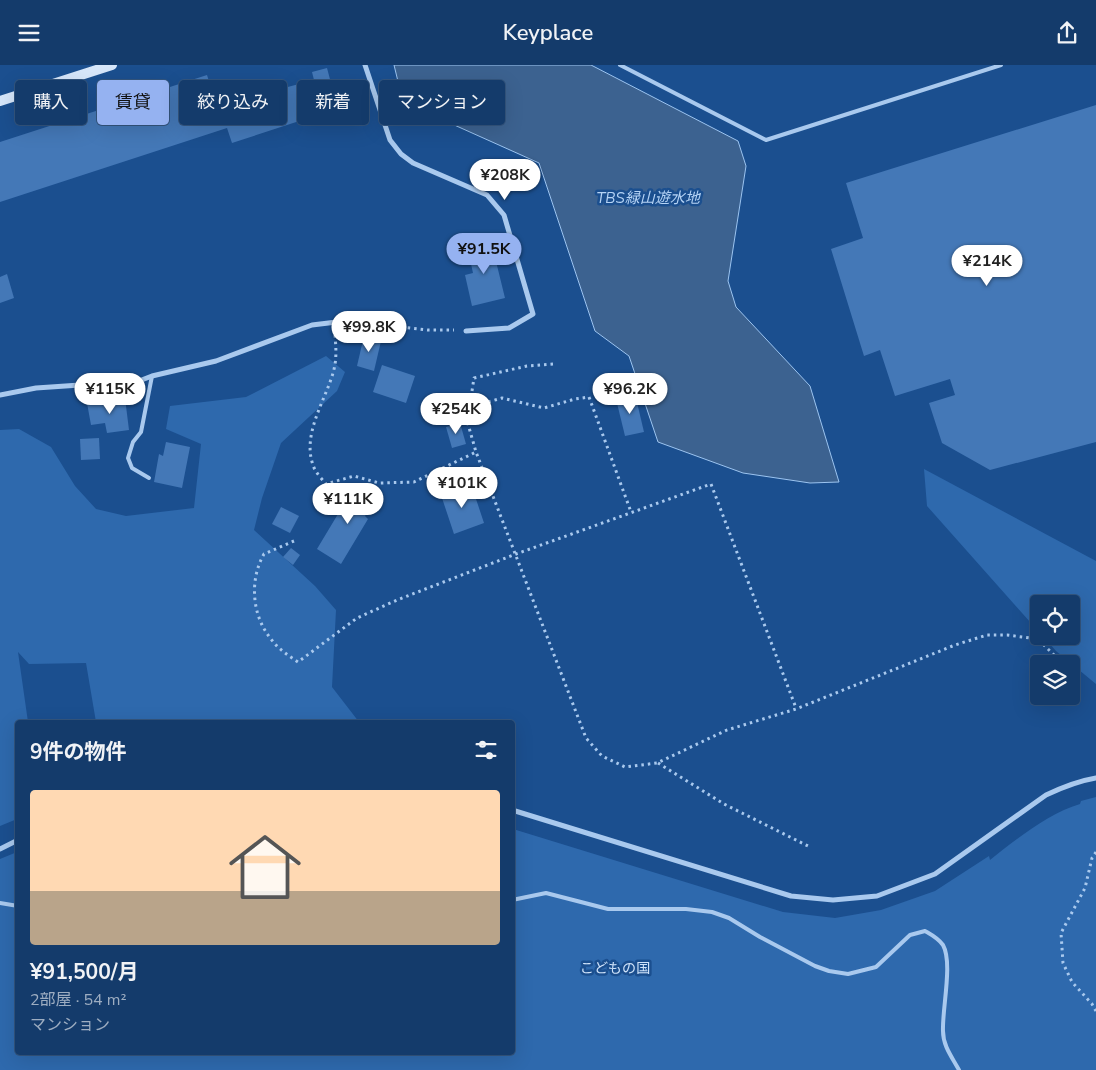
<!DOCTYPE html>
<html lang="ja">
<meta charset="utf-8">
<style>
body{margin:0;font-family:"Nunito Sans","Noto Sans JP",sans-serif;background:#214673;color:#f1f3f6;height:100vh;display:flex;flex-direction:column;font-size:19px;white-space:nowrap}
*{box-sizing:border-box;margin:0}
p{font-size:16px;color:#9dadc1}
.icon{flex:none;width:28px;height:28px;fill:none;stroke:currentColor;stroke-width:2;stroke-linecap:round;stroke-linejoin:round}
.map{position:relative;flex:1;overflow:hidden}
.sheet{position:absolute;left:15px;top:655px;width:500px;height:335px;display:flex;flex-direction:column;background:#143b6b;border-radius:5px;box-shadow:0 5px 20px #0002,0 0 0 1px #33557e}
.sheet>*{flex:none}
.top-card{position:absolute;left:15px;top:15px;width:500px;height:45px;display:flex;gap:10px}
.tools{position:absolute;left:1030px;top:530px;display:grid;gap:10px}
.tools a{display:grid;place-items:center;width:50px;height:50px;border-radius:5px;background:#143b6b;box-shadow:0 5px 20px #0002,0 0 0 1px #33557e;font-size:25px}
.price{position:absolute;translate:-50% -42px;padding:0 11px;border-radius:18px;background:#fff;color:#222;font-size:16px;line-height:32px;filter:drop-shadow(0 1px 2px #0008)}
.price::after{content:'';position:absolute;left:50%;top:30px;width:15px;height:11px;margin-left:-8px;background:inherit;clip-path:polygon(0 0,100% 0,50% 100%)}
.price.current{background:#95b2f1;color:#111}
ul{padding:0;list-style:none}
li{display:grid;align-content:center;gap:10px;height:265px;padding:0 15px}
li span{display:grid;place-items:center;height:155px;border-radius:5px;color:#555}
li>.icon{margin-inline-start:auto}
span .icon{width:90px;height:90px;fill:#fffc;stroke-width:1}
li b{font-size:21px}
h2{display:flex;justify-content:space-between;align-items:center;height:60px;padding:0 15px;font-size:21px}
.chip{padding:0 18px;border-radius:5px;background:#143b6b;box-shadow:0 5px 20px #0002,0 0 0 1px #33557e;font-size:18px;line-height:45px}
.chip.current{background:#95b2f1;color:#111}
header{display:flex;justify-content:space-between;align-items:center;height:65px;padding:0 15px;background:#143b6b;font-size:22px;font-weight:600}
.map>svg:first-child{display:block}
.green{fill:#2e69ad}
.water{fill:#3c6290;stroke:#9cc4f0}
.building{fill:#4478b7}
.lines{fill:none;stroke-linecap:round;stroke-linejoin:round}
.path{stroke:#a9c9ee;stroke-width:3;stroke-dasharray:2.5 4;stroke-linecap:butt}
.lane{stroke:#a9c9ee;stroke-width:4}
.street{stroke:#a9c9ee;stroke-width:5}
.secondary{stroke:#d6e6fa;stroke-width:10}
.labels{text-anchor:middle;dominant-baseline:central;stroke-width:5;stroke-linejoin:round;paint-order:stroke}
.park-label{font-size:14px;fill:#cfe3fa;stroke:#1b4f8f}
.water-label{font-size:15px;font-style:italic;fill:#b5d3f5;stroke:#1b4f8f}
</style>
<header><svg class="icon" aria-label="menu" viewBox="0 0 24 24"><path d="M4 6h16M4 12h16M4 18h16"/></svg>Keyplace<svg class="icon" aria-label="share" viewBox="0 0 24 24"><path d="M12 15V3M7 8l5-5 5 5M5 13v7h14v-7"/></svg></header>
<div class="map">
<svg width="1096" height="1005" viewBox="0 0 1096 1005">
<rect width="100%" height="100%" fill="#1b4f8f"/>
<!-- green -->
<g class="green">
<path d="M326 291 345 307 337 326 281 378 262 433 254 465 315 521 336 545 332 622 359 657H96L86 598 29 599 18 587 28 657 18 658 17 754 0 761V365L19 364 51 382 75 421 96 444 126 451 194 443 201 379 166 364 170 341 246 332Z"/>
<path d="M924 404 1096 496V619L1056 586 1043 571H1071V539H1039V567L927 441Z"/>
<path d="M1096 732V1005H0V794L17 787 18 988H512L513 764 783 847 835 853 881 845 935 826 989 791 990 795C1015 775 1049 748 1080 739L1081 736Z"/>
</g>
<!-- water -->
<path class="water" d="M394 0H591L738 76 746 101 728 216 736 242 810 321 839 417 810 418 743 408 658 377 629 291 595 266 539 98 403 37Z"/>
<!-- building -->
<g class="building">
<path d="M327 3 336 37 330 46 232 78 227 63 0 137V77L207 10 219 48 232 44V37L314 15 312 7Z"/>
<path d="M1096 40V377L990 405 942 378 929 338 955 330 950 314 895 331 880 285 864 291 831 184 863 173 846 118Z"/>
<path d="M491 176 505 233 472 241 465 210 473 208 467 181Z"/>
<path d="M7 209 14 233 0 238V212Z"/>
<path d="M364 271 381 276 374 306 357 301Z"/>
<path d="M382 300 415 311 406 338 373 327Z"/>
<path d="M635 329 644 367 625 371 616 334Z"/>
<path d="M125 333 129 365 107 368 105 358 91 360 87 338Z"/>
<path d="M460 358 466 379 452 383 446 362Z"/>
<path d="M99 373 100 394 81 395 80 374Z"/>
<path d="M166 377 190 382 182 423 154 417 159 389 163 391Z"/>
<path d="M358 418 381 432 378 438 374 436 365 451 368 454 341 499 317 484 344 439 357 447 360 441 348 434Z"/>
<path d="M471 419 484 458 454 469 441 430Z"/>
<path d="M281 442 299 451 290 468 272 459Z"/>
<path d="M291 483 300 490 293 500 283 492Z"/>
</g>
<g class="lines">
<!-- path -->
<g class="path">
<path d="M356 257 428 265H454"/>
<path d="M335 270C336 283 337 295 333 308 325 336 302 369 313 400 315 407 322 414 326 419L354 411 379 418 414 417 476 387"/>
<path d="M553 299 527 301 474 313 472 326 474 341 502 333 544 343 575 334 589 332 631 447"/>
<path d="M474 341 466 352 476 387 586 673 602 691 625 702 657 698 727 665 796 644 955 580 987 570H1007L1038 574 1056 592"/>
<path d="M294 476 264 489C249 515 252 551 271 574 278 584 288 590 298 597L357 553 397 535 516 489 711 419 796 643"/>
<path d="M658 698 724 739 810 782"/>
<path d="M1096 787 1092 793 1085 823 1061 868 1063 898 1072 917 1092 939 1096 946"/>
</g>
<!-- lane -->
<g class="lane">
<path d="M620 0 766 75 1001 0"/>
<path d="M149 413 132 403 128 393 133 377 141 367 152 311"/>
<path d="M512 835 546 828 608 844H686L712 847 729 853 760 872 815 901 829 906 848 909 876 902 910 870 925 866C932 870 938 873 943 880 953 898 942 944 943 966 943 981 952 992 959 1005"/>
<path d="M0 838 18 841"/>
</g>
<!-- street -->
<g class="street">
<path d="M365 0 390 75 401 89 413 98 487 130 504 150 533 249 509 263 466 266"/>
<path d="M0 330 36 323 139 316 152 311 216 296 312 260 345 256"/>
<path d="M512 745 791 831 833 835 877 831 935 809 1046 730C1063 722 1078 716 1096 713"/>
<path d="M0 784 18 775"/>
</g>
<!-- secondary -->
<path class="secondary" d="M0 36 112 0"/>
</g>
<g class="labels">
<!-- park labels -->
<g class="park-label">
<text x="615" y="903">こどもの国</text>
</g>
<!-- water labels -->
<g class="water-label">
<text x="648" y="133">TBS緑山遊水地</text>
</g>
</g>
</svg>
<div class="tools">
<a><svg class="icon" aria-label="locate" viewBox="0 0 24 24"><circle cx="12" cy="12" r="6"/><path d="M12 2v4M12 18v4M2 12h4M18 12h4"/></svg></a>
<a><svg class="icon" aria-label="layers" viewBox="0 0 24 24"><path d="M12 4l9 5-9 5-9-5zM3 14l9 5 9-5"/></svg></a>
</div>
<b class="price" style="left:505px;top:136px">¥208K</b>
<b class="price current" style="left:484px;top:210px">¥91.5K</b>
<b class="price" style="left:987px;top:222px">¥214K</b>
<b class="price" style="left:369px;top:288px">¥99.8K</b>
<b class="price" style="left:110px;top:350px">¥115K</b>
<b class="price" style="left:630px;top:350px">¥96.2K</b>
<b class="price" style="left:456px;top:370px">¥254K</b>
<b class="price" style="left:462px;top:444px">¥101K</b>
<b class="price" style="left:348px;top:460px">¥111K</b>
<div class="top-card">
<a class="chip">購入</a>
<a class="chip current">賃貸</a>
<a class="chip">絞り込み</a>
<a class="chip">新着</a>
<a class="chip">マンション</a>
</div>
<section class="sheet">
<h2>9件の物件<svg class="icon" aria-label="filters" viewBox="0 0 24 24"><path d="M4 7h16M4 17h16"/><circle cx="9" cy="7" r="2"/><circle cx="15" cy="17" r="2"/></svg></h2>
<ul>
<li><span style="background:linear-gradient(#ffd9b3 65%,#b9a48a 0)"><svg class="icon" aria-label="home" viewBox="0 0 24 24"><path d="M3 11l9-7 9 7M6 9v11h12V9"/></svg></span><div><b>¥91,500/月</b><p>2部屋 · 54 m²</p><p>マンション</p></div></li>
</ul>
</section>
</div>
